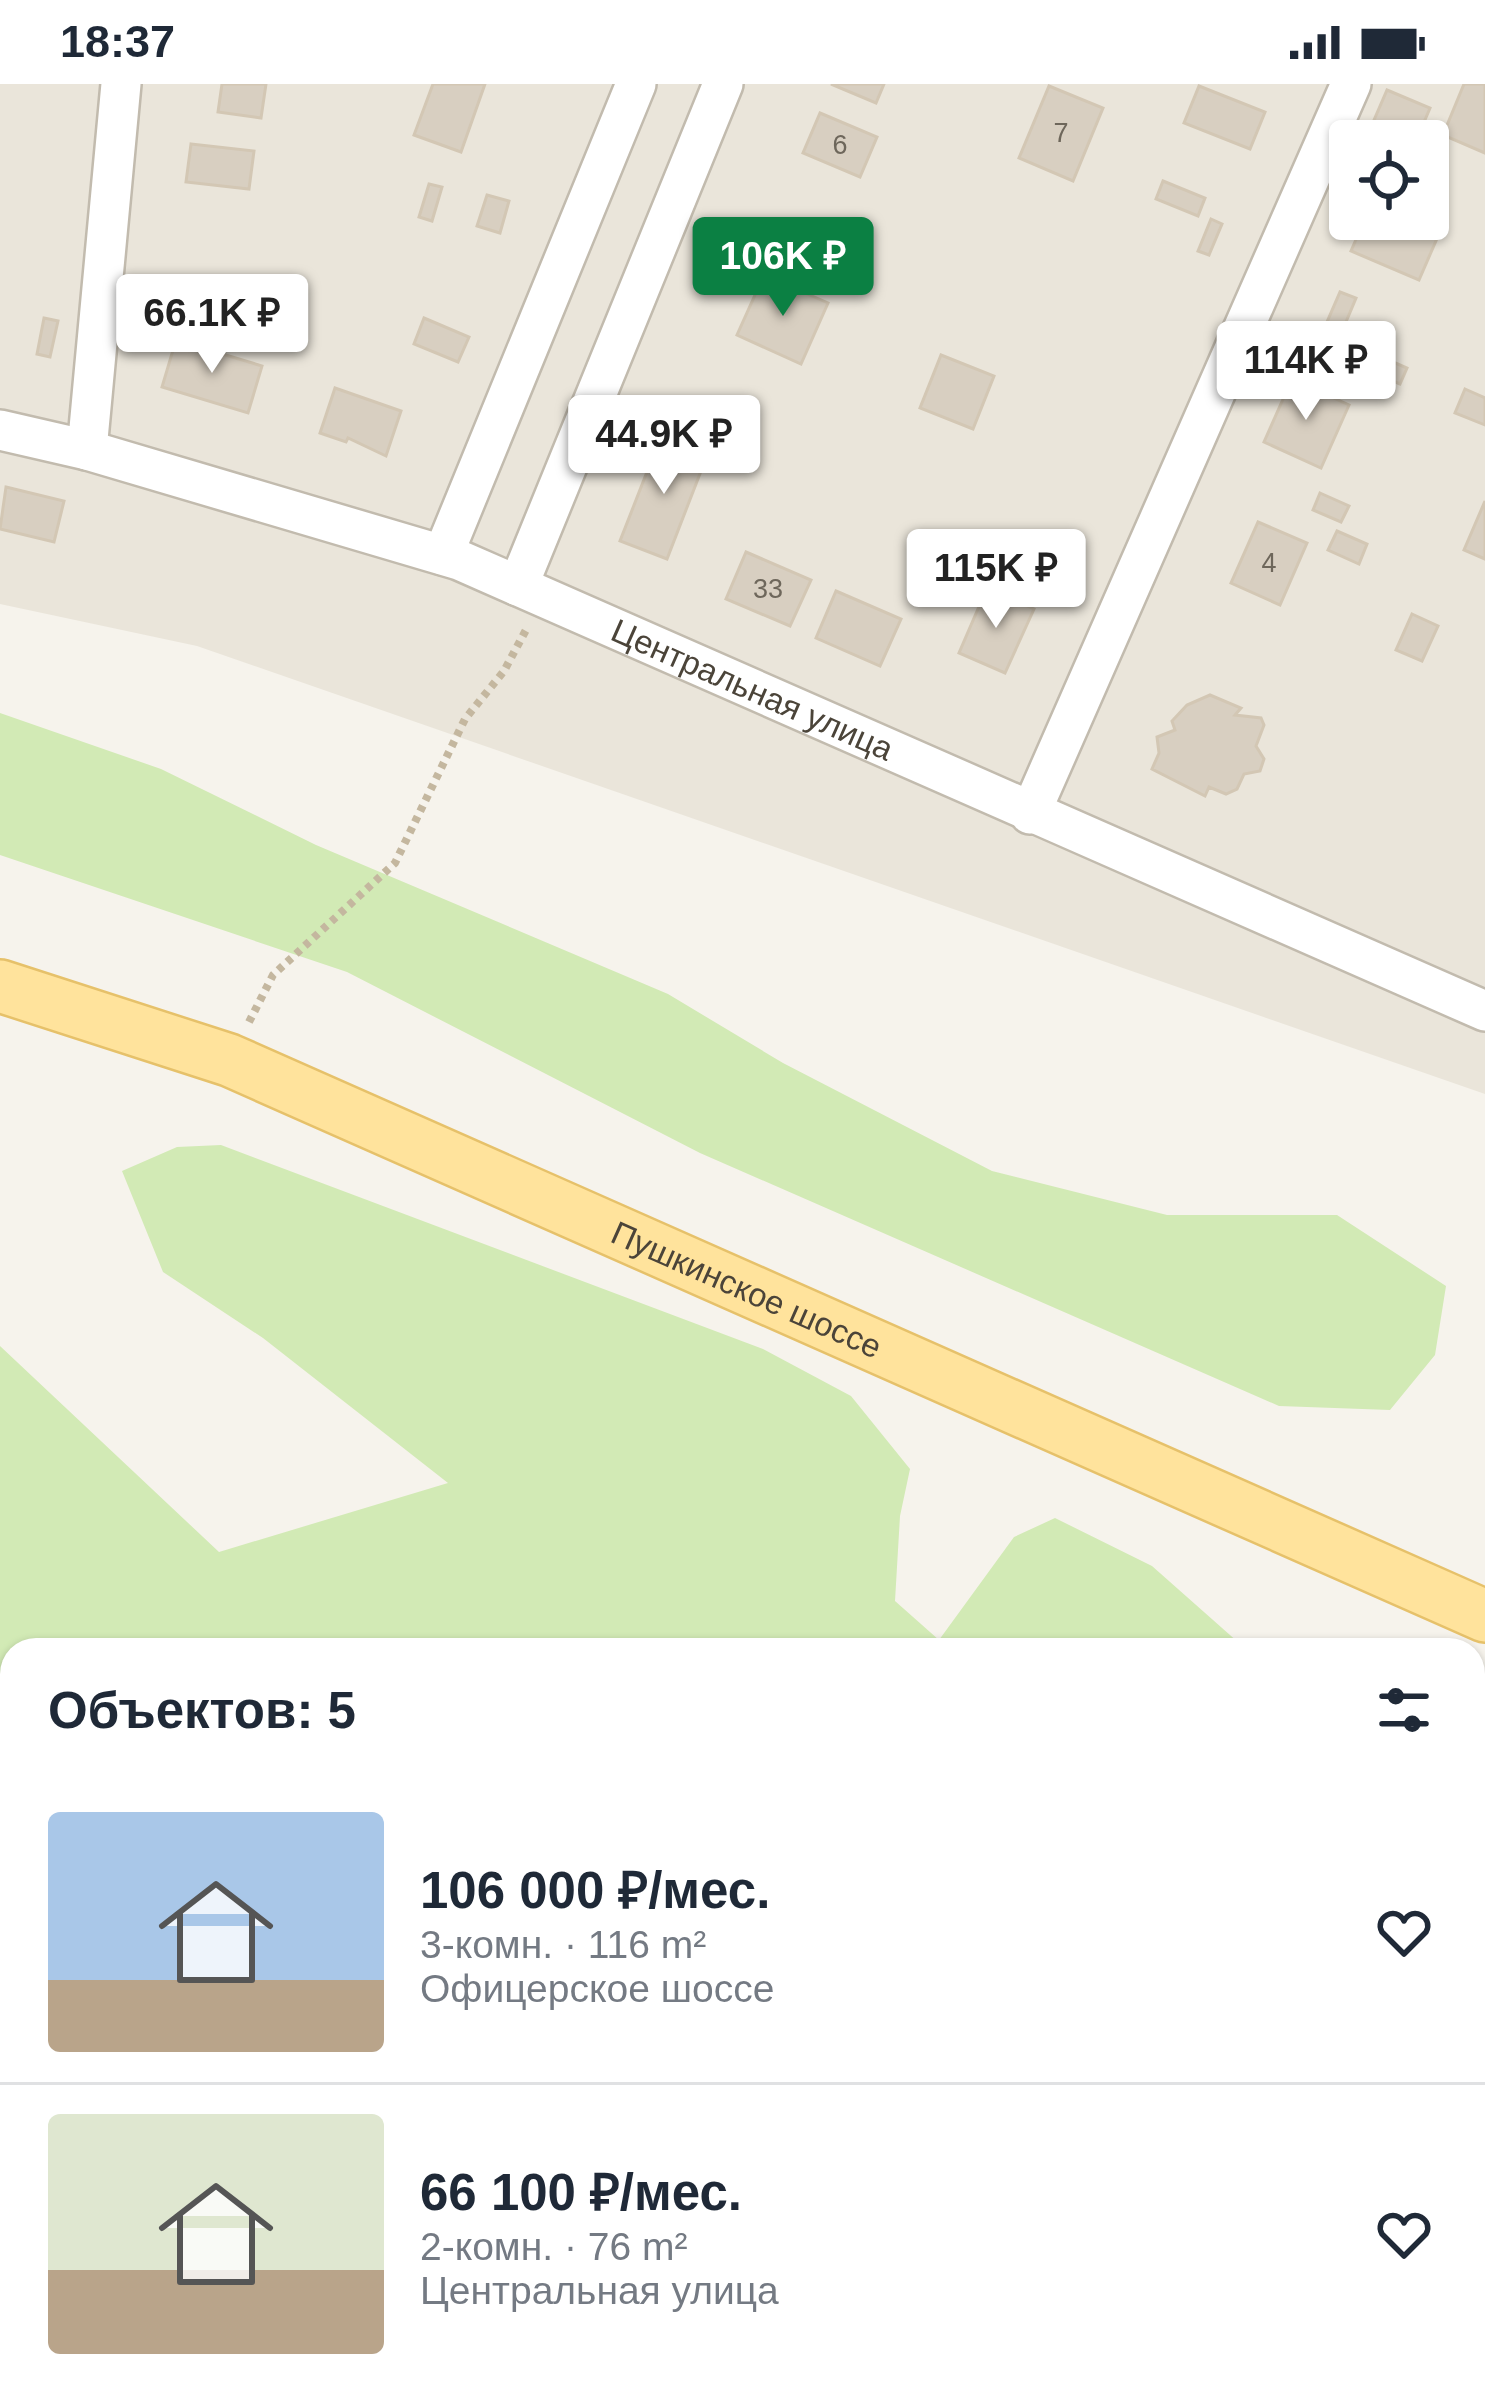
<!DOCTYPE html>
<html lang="ru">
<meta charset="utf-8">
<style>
body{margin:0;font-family:Arial,sans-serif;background:#f2f2f3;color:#1f2937;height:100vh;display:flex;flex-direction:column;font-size:45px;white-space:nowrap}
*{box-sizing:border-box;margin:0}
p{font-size:39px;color:#747a83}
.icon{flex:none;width:66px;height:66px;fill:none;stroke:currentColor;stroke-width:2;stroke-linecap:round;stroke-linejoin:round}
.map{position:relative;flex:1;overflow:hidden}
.side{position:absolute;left:0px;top:1554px;width:1485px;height:771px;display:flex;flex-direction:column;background:#fff;border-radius:36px 36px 0 0;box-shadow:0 3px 9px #0004}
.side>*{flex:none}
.buttons{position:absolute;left:1329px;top:36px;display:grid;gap:24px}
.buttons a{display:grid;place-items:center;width:120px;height:120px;border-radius:12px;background:#fff;box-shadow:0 3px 9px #0004;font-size:60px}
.price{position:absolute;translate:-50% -102px;padding:0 27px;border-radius:12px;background:#fff;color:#222;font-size:39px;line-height:78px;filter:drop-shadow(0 3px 6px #0008)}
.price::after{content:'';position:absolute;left:50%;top:72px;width:36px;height:27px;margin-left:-18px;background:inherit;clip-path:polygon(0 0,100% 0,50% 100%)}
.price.selected{background:#0b8043;color:#fff}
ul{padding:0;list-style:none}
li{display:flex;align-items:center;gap:36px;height:300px;padding:0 48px}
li+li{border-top:3px solid #e0e1e3}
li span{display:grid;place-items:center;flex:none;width:336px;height:240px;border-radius:12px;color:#555}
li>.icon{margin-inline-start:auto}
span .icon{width:144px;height:144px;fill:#fffc;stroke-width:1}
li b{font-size:51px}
h2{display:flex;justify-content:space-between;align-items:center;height:144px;padding:0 48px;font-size:51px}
.status{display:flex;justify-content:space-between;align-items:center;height:84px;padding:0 60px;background:#fff;direction:ltr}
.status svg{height:33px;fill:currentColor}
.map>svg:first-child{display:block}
.residential{fill:#eae5da;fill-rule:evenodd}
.green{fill:#d2eab5}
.building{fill:#d8cfc1;stroke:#d3c7b4;stroke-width:3}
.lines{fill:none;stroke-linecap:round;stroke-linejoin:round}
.minor-casing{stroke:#c2bbae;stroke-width:44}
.major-casing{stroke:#e6c16a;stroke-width:56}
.path{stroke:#c4b79f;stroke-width:8;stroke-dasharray:6 6;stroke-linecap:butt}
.minor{stroke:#fff;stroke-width:39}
.major{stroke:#ffe39c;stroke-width:51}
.labels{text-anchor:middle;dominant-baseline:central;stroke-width:10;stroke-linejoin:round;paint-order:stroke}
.number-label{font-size:27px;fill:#6e675b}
.street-label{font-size:33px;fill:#4b4439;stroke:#fff}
</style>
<div class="status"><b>18:37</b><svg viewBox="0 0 49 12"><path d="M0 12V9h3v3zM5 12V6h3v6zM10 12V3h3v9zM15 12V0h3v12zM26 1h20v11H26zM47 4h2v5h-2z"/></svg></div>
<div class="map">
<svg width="1485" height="2324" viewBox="0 0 1485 2324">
<rect width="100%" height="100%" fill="#f6f3ec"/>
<!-- residential -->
<path class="residential" d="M0 0H1485V1010L197 562 0 520ZM1350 57H1428V135H1350Z"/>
<!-- green -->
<g class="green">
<path d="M0 629 161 685 316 761 668 910 783 979 992 1087 1167 1131H1337L1446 1202 1435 1271 1390 1326 1279 1322 700 1069 347 888 0 771Z"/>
<path d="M221 1061 763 1265 851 1312 910 1385 900 1432 895 1517 939 1556 1014 1453 1055 1434 1152 1482 1239 1559 1238 1566H12V2313H1473V1687L1485 1689V2324H0V1262L219 1468 448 1399 263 1254 163 1188 122 1087 177 1063Z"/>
</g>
<!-- building -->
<g class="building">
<path d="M222 0H266L261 34 218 28Z"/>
<path d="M433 0H485L461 68 414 51Z"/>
<path d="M831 0H884L876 19Z"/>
<path d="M1464 0H1485V69L1443 51Z"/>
<path d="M1049 2 1103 24 1073 97 1019 74Z"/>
<path d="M1199 2 1265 28 1250 65 1184 39Z"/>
<path d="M1387 6 1430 24 1416 57H1365Z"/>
<path d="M820 29 877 53 860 93 803 69Z"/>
<path d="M191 60 254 67 249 105 186 98Z"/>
<path d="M1163 97 1205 114 1198 132 1156 115Z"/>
<path d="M429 100 442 103 432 137 419 133Z"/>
<path d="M487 111 509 117 500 149 477 142Z"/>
<path d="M1428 129 1445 136 1419 196 1351 167 1365 135H1428Z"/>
<path d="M1211 135 1222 140 1209 171 1198 167Z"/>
<path d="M764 191 828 219 801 280 737 251Z"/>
<path d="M1340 208 1356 214 1343 245 1327 238Z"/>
<path d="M254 217 271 222 262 249 246 244Z"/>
<path d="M44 234 58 237 50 273 37 270Z"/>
<path d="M424 234 469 253 458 278 414 260Z"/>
<path d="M176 256 262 282 248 329 162 303Z"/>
<path d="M941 271 994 292 973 345 920 324Z"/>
<path d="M1384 274 1407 284 1400 300 1376 290Z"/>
<path d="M1292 295 1349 321 1321 384 1264 358Z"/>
<path d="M335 304 401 327 386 372 348 354 346 358 320 349Z"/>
<path d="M1465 305 1485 314V341L1455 329Z"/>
<path d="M661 352 708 369 667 475 620 457Z"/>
<path d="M6 403 64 417 54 458 0 445Z"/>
<path d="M1320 409 1349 422 1341 438 1313 426Z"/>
<path d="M1485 417V475L1464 466Z"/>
<path d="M1258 438 1307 459 1280 521 1231 499Z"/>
<path d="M1337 447 1367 460 1359 480 1328 466Z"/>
<path d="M746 468 811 496 790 542 726 515Z"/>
<path d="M987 504 1034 525 1005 589 959 569Z"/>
<path d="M836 507 901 535 880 582 816 554Z"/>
<path d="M1412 530 1438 542 1422 577 1396 566Z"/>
<path d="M1210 611 1241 624 1235 631 1261 634 1264 641 1256 662 1264 675 1260 687 1244 690 1237 705 1226 710 1209 703 1205 712 1152 685 1159 669 1157 653 1175 646 1172 637 1187 621Z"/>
</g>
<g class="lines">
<!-- minor casing -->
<g class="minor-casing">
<g id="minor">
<path id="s1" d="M0 346 87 366 459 476 1485 927"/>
<path d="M87 366 121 0"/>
<path d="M443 471 636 0"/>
<path d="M518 502 723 0"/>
<path d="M1030 730 1351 0"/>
</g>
</g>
<!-- major casing -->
<g class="major-casing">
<g id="major">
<path id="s2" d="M0 902 229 976 1485 1532"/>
</g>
</g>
<!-- path -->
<path class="path" d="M249 938 273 891 395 779 465 635 504 587 527 544"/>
<!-- minor -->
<use href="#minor" class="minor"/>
<!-- major -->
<use href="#major" class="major"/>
</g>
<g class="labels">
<!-- number labels -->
<g class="number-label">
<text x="1061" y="49">7</text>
<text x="840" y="61">6</text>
<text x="1269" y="479">4</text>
<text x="768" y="505">33</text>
</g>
<!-- street labels -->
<g class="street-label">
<text stroke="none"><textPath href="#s1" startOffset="798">Центральная улица</textPath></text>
<text stroke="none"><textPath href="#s2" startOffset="807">Пушкинское шоссе</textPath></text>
</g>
</g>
</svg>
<div class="buttons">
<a><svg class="icon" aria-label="locate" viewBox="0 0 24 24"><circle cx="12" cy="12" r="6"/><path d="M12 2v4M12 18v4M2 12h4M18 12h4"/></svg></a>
</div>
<b class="price selected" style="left:783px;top:235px">106K ₽</b>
<b class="price" style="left:212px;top:292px">66.1K ₽</b>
<b class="price" style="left:1306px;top:339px">114K ₽</b>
<b class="price" style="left:664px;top:413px">44.9K ₽</b>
<b class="price" style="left:996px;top:547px">115K ₽</b>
<section class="side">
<h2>Объектов: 5<svg class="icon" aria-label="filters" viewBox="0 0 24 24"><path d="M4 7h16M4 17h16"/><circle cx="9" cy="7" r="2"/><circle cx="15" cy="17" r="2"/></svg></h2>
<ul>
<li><span style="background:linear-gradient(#a9c7e8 70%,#b9a48a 0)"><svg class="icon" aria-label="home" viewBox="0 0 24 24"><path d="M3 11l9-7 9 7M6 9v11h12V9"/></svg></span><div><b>106 000 ₽/мес.</b><p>3-комн. · 116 m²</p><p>Офицерское шоссе</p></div><svg class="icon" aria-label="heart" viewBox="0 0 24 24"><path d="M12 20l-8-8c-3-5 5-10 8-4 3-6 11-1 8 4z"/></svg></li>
<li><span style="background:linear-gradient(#dfe7d0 65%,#b9a48a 0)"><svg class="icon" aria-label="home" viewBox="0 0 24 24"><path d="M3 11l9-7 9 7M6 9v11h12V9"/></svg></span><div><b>66 100 ₽/мес.</b><p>2-комн. · 76 m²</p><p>Центральная улица</p></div><svg class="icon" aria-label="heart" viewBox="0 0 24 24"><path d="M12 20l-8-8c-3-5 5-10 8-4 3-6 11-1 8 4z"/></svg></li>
</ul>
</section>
</div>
